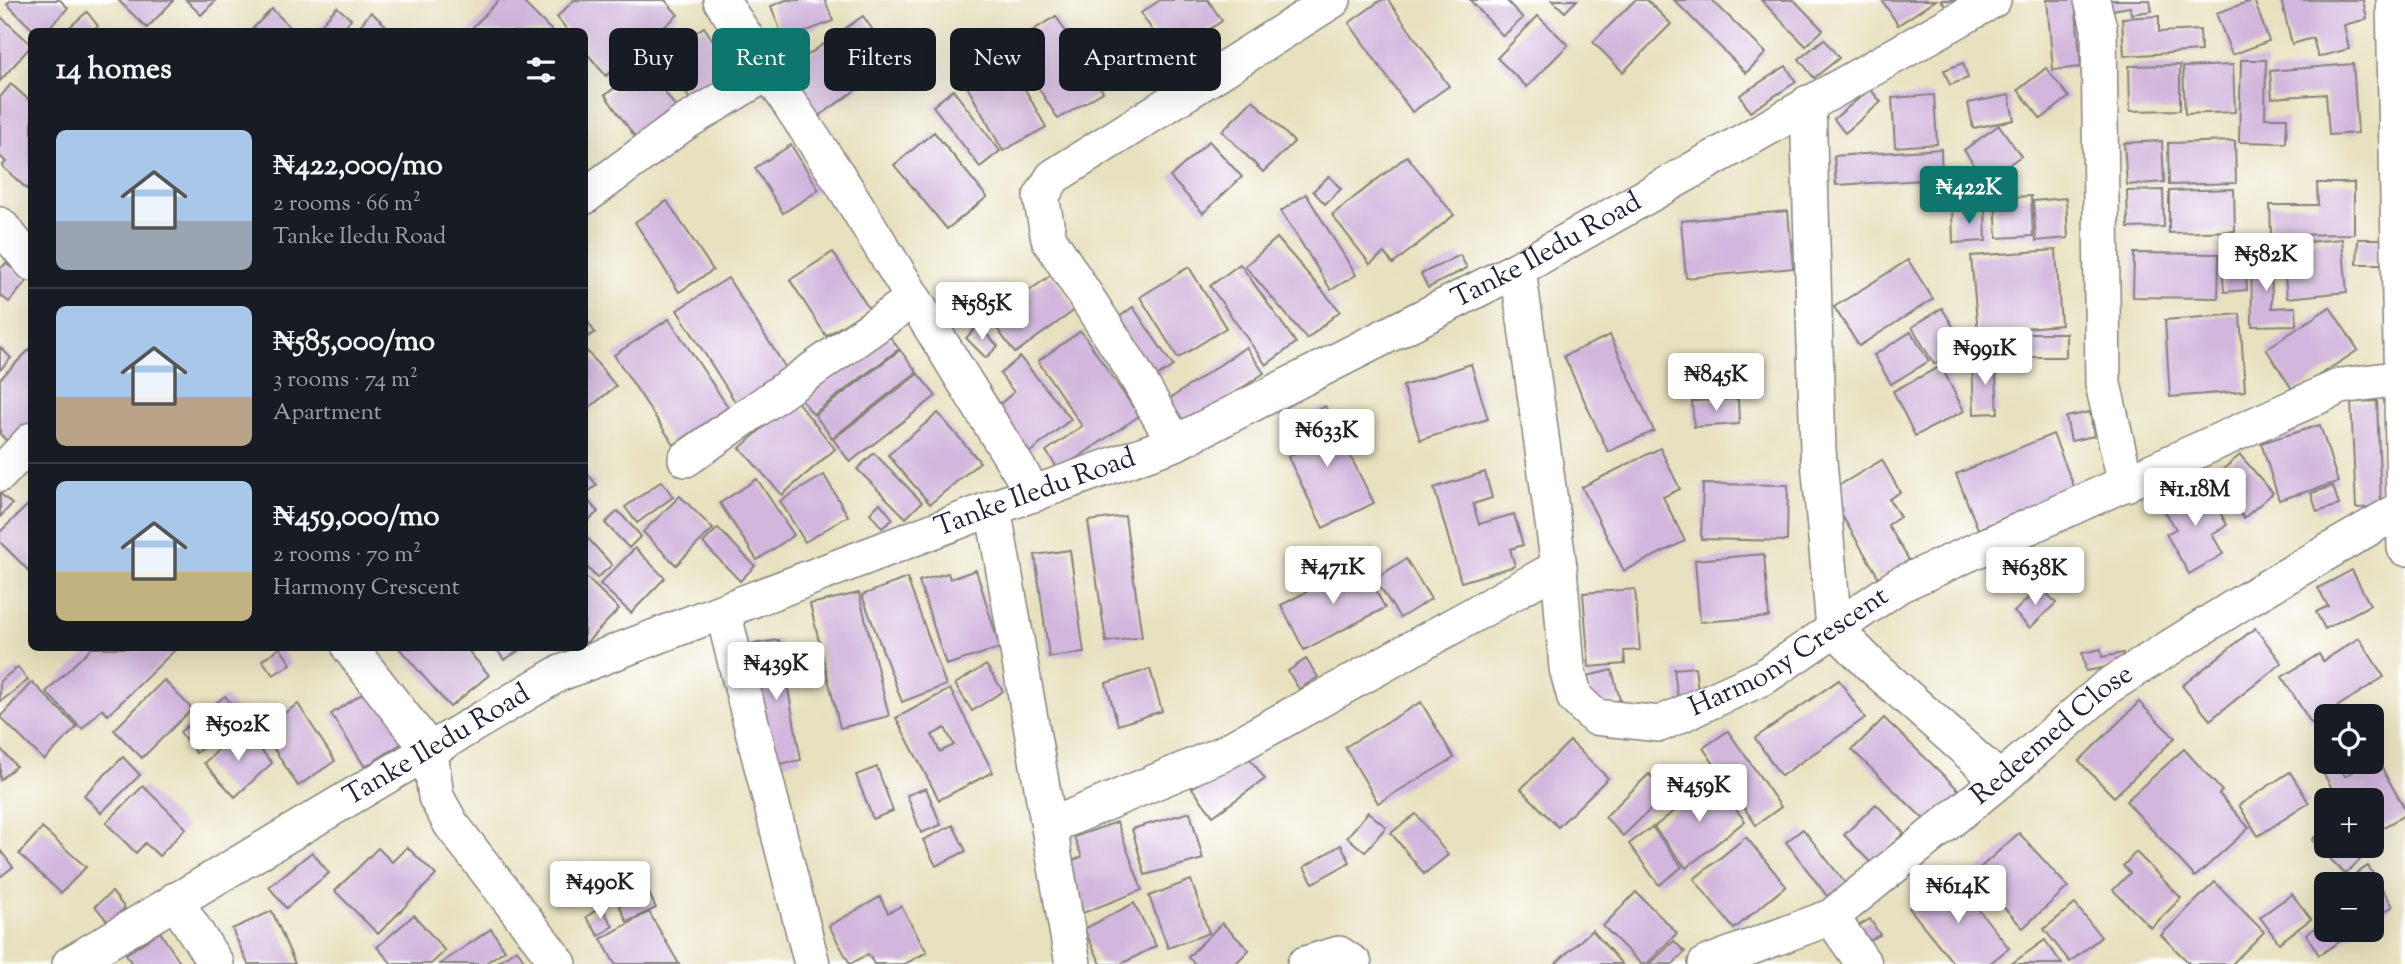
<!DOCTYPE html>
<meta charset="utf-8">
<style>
body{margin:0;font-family:"Sorts Mill Goudy",serif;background:#242831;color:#f1f3f6;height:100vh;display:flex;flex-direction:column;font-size:26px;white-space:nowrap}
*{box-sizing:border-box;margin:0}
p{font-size:23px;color:#9ea1a6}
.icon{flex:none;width:38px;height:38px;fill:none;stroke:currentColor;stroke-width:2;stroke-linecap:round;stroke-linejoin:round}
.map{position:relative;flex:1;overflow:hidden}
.sheet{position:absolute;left:28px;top:28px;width:560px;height:623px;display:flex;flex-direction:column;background:#171b24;border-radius:10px;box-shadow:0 7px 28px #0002}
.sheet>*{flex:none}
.top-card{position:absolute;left:609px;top:28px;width:665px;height:63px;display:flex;gap:14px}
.tools{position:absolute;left:2314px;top:704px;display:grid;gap:14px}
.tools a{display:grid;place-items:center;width:70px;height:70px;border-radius:10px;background:#171b24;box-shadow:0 7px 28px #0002;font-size:35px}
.price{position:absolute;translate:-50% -60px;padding:0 16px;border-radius:7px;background:#fff;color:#222;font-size:23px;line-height:46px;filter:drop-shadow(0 2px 4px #0008)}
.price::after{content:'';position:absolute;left:50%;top:42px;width:21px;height:16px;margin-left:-10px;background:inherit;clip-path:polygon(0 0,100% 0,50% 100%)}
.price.on{background:#0f766e;color:#fff}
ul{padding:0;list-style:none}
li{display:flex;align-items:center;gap:21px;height:175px;padding:0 28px}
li+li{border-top:2px solid #363941}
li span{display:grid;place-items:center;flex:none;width:196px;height:140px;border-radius:10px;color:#555}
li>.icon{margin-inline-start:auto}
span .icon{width:84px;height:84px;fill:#fffc;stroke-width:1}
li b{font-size:30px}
h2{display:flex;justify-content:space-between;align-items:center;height:84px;padding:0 28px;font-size:30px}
.tag{padding:0 24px;border-radius:10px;background:#171b24;box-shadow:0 7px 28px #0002;font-size:24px;line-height:63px}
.tag.on{background:#0f766e;color:#fff}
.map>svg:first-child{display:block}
.building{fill:#d2b6dd;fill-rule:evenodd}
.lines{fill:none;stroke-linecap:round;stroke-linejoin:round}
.minor-casing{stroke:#85827d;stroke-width:38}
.minor{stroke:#fff;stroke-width:35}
.labels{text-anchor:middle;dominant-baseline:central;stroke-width:6;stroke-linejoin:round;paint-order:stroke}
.street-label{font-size:28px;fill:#22223b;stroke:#fff}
</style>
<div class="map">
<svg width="2405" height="964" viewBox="0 0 2405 964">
<rect width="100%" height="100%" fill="#fff"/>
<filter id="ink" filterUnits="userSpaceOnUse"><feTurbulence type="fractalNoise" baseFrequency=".0143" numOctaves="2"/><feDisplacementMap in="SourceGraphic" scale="14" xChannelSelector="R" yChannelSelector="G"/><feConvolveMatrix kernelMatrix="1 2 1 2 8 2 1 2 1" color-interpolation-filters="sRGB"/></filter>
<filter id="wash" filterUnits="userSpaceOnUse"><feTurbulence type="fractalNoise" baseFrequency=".00686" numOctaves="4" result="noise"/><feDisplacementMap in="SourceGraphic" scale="28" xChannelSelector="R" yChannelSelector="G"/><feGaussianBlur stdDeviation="1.57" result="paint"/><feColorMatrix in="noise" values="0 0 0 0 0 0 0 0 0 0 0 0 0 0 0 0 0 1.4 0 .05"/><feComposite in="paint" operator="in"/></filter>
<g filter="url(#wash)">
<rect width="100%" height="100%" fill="#e8e1bf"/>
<g id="blocks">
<!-- building -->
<g class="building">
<path d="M11 0H60L68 8 45 32H35L7 4Z"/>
<path d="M118 0H172L173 1 147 28Z"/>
<path d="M186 0H216L201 15Z"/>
<path d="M499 0H521L553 32H468Z"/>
<path d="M574 0H665L678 15 606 76 584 50V32H569L557 17Z"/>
<path d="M786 0H825L833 21 784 40 771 6Z"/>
<path d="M1160 0H1208L1222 21 1169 56 1141 13Z"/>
<path d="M1381 0H1388L1449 86 1412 112 1349 23Z"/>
<path d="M1470 0H1506L1523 18 1503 36Z"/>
<path d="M1552 0H1577L1565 12Z"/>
<path d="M1635 0H1647L1671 24 1623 72 1593 42Z"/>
<path d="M1674 0H1712L1766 53 1746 73Z"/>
<path d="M1761 0H1794L1823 30 1806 46Z"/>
<path d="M1882 0H1936L1898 25Z"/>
<path d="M1941 0H1967L1950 12Z"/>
<path d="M2047 0H2075L2081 67 2053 70Z"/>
<path d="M2105 0H2150L2152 11 2131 14 2130 7 2106 11Z"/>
<path d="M2254 0 2269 41 2232 55 2216 13Z"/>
<path d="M2281 0H2363L2367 19 2344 25 2349 49 2318 57 2313 38 2292 44Z"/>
<path d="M337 7 351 19 340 32H314Z"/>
<path d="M272 9 295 32H249Z"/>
<path d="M87 12 98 26 90 32H64Z"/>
<path d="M371 12 393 32H355Z"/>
<path d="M0 16 32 45 0 81Z"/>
<path d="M863 16 895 62 812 121 780 75Z"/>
<path d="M1056 16 1103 92 1058 119 1011 44Z"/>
<path d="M1538 16 1568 45 1527 87 1497 58Z"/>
<path d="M2159 16V32L2200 30 2201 51 2124 56 2122 18Z"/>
<path d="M704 27 738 78 695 107 661 56Z"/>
<path d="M1824 39 1839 58 1814 78 1799 59Z"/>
<path d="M1002 48 1046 127 1003 151 959 72Z"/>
<path d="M2241 60H2266L2265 118H2287L2286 143 2239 142Z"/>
<path d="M1963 63 1968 78 1950 85 1944 70Z"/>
<path d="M2353 64 2358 133 2329 135 2326 94 2272 98 2270 71Z"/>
<path d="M646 65 679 112 638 141 605 95Z"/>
<path d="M2180 65V110L2130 111 2129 66Z"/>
<path d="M2233 65 2235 112 2185 114 2183 67Z"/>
<path d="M1786 66 1796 82 1750 112 1740 95Z"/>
<path d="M2046 68 2069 97 2041 119 2018 90Z"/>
<path d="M11 84 30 101 32 100V184L27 189 2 166 6 162 0 156V97Z"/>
<path d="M1870 89 1881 102 1845 133 1834 119Z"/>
<path d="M953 90 1000 151 980 167 933 106Z"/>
<path d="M1934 95 1937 144 1895 147 1892 98Z"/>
<path d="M2009 95 2014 120 1973 128 1968 103Z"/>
<path d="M1253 100 1294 142 1263 172 1222 131Z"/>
<path d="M1999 125 2021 156 1985 181 1964 150Z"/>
<path d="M934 132 987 197 947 229 894 165Z"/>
<path d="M1209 141 1242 177 1203 213 1170 177Z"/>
<path d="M2162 141 2164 182 2127 185 2124 143Z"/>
<path d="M2235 141 2236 183 2169 185 2168 143Z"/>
<path d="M791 145 819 190 783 213 755 168Z"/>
<path d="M1941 149 1942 179 1836 185 1834 156Z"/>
<path d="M1407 156 1454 215 1393 264 1384 253 1370 264 1332 215Z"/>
<path d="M1978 174 1987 191 1962 203 1954 186Z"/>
<path d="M1329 176 1341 189 1325 204 1313 191Z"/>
<path d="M2317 183H2354V234L2271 235 2270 205H2318Z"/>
<path d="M2234 189 2235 231 2169 233V191Z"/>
<path d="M2163 190 2164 227 2128 228 2127 191Z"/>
<path d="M1306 194 1356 275 1331 290 1281 211Z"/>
<path d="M2031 196 2033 236 1997 238 1995 198Z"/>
<path d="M2066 198 2068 238 2036 241 2033 201Z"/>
<path d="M667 201 713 270 679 292 635 222Z"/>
<path d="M1985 208 1986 241 1953 243 1952 210Z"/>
<path d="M1788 211 1793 268 1686 278 1681 221Z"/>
<path d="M1277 238 1340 311 1307 339 1245 266Z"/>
<path d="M2342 239 2347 292 2287 298 2282 244Z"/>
<path d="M2358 239H2382V264H2357Z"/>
<path d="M2244 241 2247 290 2224 292 2221 243Z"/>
<path d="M2251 247H2271L2272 308 2296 307V325L2252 326Z"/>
<path d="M2056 250 2061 325 1978 332 1971 256Z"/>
<path d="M833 252 869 309 826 336 790 280Z"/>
<path d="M2134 253 2219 254 2218 298 2133 297Z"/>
<path d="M1460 255 1467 268 1428 288 1421 274Z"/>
<path d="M1908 260 1933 299 1859 346 1834 307Z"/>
<path d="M6 263 27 281 9 302 0 295V269Z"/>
<path d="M1240 264 1296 343 1266 365 1210 286Z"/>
<path d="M1189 267 1226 328 1178 358 1140 297Z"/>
<path d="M1051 275 1075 310 1015 353 990 319Z"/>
<path d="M728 278 791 376 736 403 677 310Z"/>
<path d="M1133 307 1173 366 1155 378 1115 320Z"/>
<path d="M2330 307 2358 350 2294 392 2266 349Z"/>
<path d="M1942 308 1964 345 1934 364 1912 327Z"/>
<path d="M2240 314 2245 391 2170 397 2165 320Z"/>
<path d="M584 315 595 333 584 339Z"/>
<path d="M669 319 728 407 674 445 614 355Z"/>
<path d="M882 326 899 349 813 414 796 392Z"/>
<path d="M978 326 998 346 986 358 966 338Z"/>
<path d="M1081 331 1139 416 1059 470 1046 451 1082 426 1038 361Z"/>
<path d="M1911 332 1929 361 1891 384 1874 355Z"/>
<rect x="1976" y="333" width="90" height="24"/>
<path d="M1610 335 1654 431 1608 452 1564 356Z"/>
<path d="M0 347 11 358 0 370Z"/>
<path d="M32 347V424L11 445 0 434V379Z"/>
<path d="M1246 347 1264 373 1186 427 1168 400Z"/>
<path d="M900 350 917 372 832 438 815 415Z"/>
<path d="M587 351 616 386 584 412V353Z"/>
<path d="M1020 357 1071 419 1029 453 994 409 1014 392 1000 374Z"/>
<path d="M1995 359 1998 413 1974 414 1972 361Z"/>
<path d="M1471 364 1488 419 1420 440 1403 386Z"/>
<path d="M1941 366 1964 411 1915 436 1893 391Z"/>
<path d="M918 374 936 396 850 462 833 439Z"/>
<path d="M795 399 835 449 782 495 740 448Z"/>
<path d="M1738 399 1739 424 1694 427 1692 401Z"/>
<path d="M2377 401 2381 507 2356 508 2351 402Z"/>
<path d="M1325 406 1374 503 1323 528 1288 457 1298 452 1285 427Z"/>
<path d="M2090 412 2094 436 2071 441 2066 417Z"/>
<path d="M938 413 980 462 930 504 888 455Z"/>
<path d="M2320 425 2338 482 2279 500 2261 443Z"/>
<path d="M2053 434 2075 489 1978 529 1956 474Z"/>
<path d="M1660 448 1680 489 1663 497 1685 541 1624 571 1582 487Z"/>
<path d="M874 453 922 502 906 518 857 469Z"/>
<path d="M2240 455 2273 493 2244 518 2226 497 2237 487 2222 470Z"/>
<path d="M1882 460 1900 492 1889 499 1900 517 1888 525 1909 560 1879 578 1828 492Z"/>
<path d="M584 470 597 485 584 495Z"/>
<path d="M1485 472 1492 498 1473 504 1479 524 1514 514 1523 545 1510 549 1515 566 1461 582 1434 488Z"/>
<path d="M824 475 848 516 805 542 780 501Z"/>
<path d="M757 479 794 535 757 560 720 503Z"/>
<path d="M662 481 673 497 637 523 625 507Z"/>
<path d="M2203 483 2227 525 2212 534 2223 554 2189 574 2166 534 2176 529 2162 506Z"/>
<path d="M1703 484 1788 485 1787 541 1701 539Z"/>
<path d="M2333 486 2339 505 2317 512 2311 493Z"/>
<path d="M0 493 12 504 0 517Z"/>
<path d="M584 496 598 512 584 524Z"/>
<path d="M680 496 713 529 676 565 643 532Z"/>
<path d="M32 501V574L0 542V532Z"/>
<path d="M880 503 893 519 882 528 870 513Z"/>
<path d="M618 511 641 536 629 548 605 523Z"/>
<path d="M1125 516 1142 637 1106 642 1088 521Z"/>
<path d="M718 528 755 566 740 581 703 543Z"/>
<path d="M584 534 612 565 597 578 584 564Z"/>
<path d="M635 548 665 578 631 613 600 584Z"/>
<path d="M1070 550 1084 653 1049 657 1035 555Z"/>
<path d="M1764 554 1769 617 1700 622 1695 560Z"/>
<path d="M1406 559 1431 599 1400 618 1375 579Z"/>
<path d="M1362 563 1385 608 1304 650 1281 605Z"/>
<path d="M976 570 1000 648 946 665 919 581 948 573 950 579Z"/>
<path d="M2352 570 2370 605 2325 629 2316 612 2328 606 2318 588Z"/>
<path d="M584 575 619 609 586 643 584 641Z"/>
<path d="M907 578 946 685 902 702 862 595Z"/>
<path d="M2040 586 2056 603 2030 628 2014 612Z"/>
<path d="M1635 589 1640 650 1624 651 1625 664 1589 667 1583 593Z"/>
<path d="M859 593 889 716 840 728 810 604Z"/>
<path d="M2255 628 2282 663 2210 720 2182 686Z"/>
<path d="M2359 638 2384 677 2311 723 2282 677 2319 654 2323 661Z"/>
<path d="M779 640 801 760 774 765 752 644Z"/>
<path d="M91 648H177L108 715 102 709 82 729 46 692Z"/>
<path d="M280 648 291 664 273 675 262 660Z"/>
<path d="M399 648H466L489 675 450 707Z"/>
<path d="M496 648H523L504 660Z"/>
<path d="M2101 649 2102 657 2123 653 2124 664 2086 671 2082 653Z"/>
<path d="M1306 659 1318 677 1299 689 1288 671Z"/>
<path d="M986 665 1003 691 972 711 955 684Z"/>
<path d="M18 667 28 680 0 702V681Z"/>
<path d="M1695 667 1700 705 1679 708 1674 669Z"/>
<path d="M1150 669 1162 711 1118 725 1106 683Z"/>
<path d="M1612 670 1620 700 1595 707 1587 676Z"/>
<path d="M164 680 192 709 142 758 114 730Z"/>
<path d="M1839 680 1865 718 1781 776 1755 738Z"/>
<path d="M32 682 77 727 44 760 0 717Z"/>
<path d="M376 685 410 738 365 767 331 714Z"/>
<path d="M950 689 993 772 939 800 896 718ZM945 728 954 745 940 752 932 735Z"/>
<path d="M225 696 242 717 196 753 180 732Z"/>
<path d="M1421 702 1454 758 1378 803 1345 747Z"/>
<path d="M2139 702 2175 738 2114 797 2079 761Z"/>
<path d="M298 704 335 761 298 786 261 729Z"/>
<path d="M1884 718 1964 795 1932 827 1852 750Z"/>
<path d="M242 728 272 763 235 797 204 763Z"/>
<path d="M1728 731 1781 807 1756 825 1703 748Z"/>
<path d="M1570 741 1608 778 1558 827 1521 789Z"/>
<path d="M0 748 16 766 0 780Z"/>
<path d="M2184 749 2222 791 2219 794 2249 828 2195 877 2126 801Z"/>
<path d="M1244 751 1265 779 1213 816 1192 788Z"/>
<path d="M123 757 140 775 101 813 84 795Z"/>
<path d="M2376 758 2405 809V815L2371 834V800H2339L2322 771 2337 762 2345 776Z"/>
<path d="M877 767 893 811 873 819 856 775Z"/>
<path d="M2290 772 2309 803 2258 836 2239 805Z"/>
<path d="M1649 774 1667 793 1623 836 1605 817Z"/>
<path d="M1713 781 1745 821 1686 868 1654 827Z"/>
<path d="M143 786 186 828 159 856 145 843 136 853 106 823Z"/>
<path d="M926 788 941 825 921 833 907 795Z"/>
<path d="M1876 804 1904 833 1872 864 1844 835Z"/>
<path d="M1190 812 1203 859 1145 875 1132 829Z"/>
<path d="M1368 812 1386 827 1365 852 1347 837Z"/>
<path d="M1416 814 1448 855 1424 874 1391 833Z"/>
<path d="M1117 822 1142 890 1083 913 1065 863 1082 857 1074 837Z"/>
<path d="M953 825 966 851 936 866 923 840Z"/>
<path d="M2326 826V845H2346L2360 860 2345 874 2312 840Z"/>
<path d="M1652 827 1682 867 1659 885 1629 844Z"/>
<path d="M42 828 86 867 61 893 19 854Z"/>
<path d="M1803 829 1845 883 1827 896 1786 842Z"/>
<path d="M2019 833 2068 887 2023 928 1973 874Z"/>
<path d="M1746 837 1786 886 1734 929 1694 879Z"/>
<path d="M1341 845 1350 862 1313 883 1304 867Z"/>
<path d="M407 847 436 875 378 934 335 891 378 848 392 862Z"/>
<path d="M0 850 13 867 0 877Z"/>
<path d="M312 852 329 873 286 908 269 887Z"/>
<path d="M2136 852 2181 898 2151 928 2113 890 2130 873 2123 866Z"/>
<path d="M2368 866 2393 906 2371 921V884H2341Z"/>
<path d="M1951 875 2009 948 1989 964H1954L1909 908Z"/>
<path d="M1191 880 1209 933 1168 948 1149 896Z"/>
<path d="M2215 882 2264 932 2232 964H2190L2161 935Z"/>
<path d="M647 889 656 908 627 922 618 903Z"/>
<path d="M112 892 125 908 108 922 95 906Z"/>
<path d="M1636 892 1677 933 1647 964H1641L1603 926Z"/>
<path d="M2292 894 2311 919 2279 943 2260 917Z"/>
<path d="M880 897 888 913 901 906 927 952 905 964H874L868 954 850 964 829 926Z"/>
<path d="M1134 903 1156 946 1121 964H1101L1084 929Z"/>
<path d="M2075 904 2101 937 2070 962 2044 929Z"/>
<path d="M601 907 613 926 599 936 586 917Z"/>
<path d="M272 911 295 964H248L232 929Z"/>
<path d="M649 912 679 964H615L601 939Z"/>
<path d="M414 915 445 951 431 964H392L377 947Z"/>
<path d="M1870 919 1880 935 1867 942 1858 926Z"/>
<path d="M2326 921V929H2359L2319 955 2306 934Z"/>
<path d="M1222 923 1249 950 1235 964H1195L1188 957Z"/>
<path d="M491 929 505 950 484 964H440Z"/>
<path d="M1592 930 1622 964H1555Z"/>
<path d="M160 932 181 964H132L126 954Z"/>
<path d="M2045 940 2062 964H2011Z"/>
<path d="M1674 941 1685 952 1673 964H1650Z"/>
<path d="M517 949 526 964H495Z"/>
</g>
</g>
</g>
<g filter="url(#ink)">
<use href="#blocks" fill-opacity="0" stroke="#85827d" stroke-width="2"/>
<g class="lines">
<!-- minor casing -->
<g class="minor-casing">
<g id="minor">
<path d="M721 0 841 181 1034 494"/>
<path d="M2092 0 2099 28 2103 384 2126 484"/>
<path d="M2394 0 2405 548"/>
<path d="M1808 103 1818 450 1834 628 1871 665 2000 780"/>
<path d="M584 197 684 123 767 73"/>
<path d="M0 225 32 263"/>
<path id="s1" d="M1518 269 1559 567 1567 668 1575 698 1595 717 1660 724 1764 677 1899 585 2341 386 2401 378"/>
<path d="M1175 443 1130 365 1049 239 1041 197 1053 177 1333 0"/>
<path d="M686 459 913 299"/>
<path d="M0 474 32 440"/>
<path d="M993 508 1073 964"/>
<path d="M723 612 812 964"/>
<path d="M350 648 430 751 436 797 451 824 559 964"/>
<path d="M1050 826 1222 754 1559 567"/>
<path d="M175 900 216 964"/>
<path d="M1831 917 1864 964"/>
<path id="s2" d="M70 964 558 674 993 508 1175 443 1518 269 1993 0"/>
<path d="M1305 964 1339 954 1354 964"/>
<path id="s3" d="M1706 964 1831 917 2000 780 2107 687 2249 598 2403 508"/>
</g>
</g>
<!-- minor -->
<use href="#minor" class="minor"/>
</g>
</g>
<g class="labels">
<!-- street labels -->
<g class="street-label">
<text stroke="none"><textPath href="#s2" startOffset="1645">Tanke Iledu Road</textPath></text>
<text stroke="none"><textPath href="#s2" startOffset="1078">Tanke Iledu Road</textPath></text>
<text stroke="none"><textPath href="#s1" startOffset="674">Harmony Crescent</textPath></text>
<text stroke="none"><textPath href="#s3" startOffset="420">Redeemed Close</textPath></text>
<text stroke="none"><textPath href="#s2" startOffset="427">Tanke Iledu Road</textPath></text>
</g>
</g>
</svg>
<div class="tools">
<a><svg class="icon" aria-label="locate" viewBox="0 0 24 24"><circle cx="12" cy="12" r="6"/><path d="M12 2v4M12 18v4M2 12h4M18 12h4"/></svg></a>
<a>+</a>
<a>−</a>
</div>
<b class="price on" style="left:1969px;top:226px">₦422K</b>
<b class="price" style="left:2266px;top:293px">₦582K</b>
<b class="price" style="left:982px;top:342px">₦585K</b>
<b class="price" style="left:1985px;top:387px">₦991K</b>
<b class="price" style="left:1716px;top:413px">₦845K</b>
<b class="price" style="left:1327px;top:469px">₦633K</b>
<b class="price" style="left:2195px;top:528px">₦1.18M</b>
<b class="price" style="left:1333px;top:606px">₦471K</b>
<b class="price" style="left:2035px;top:607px">₦638K</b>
<b class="price" style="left:776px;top:702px">₦439K</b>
<b class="price" style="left:238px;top:763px">₦502K</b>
<b class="price" style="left:1699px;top:824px">₦459K</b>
<b class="price" style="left:600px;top:921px">₦490K</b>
<b class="price" style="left:1958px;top:925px">₦614K</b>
<div class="top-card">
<a class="tag">Buy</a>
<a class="tag on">Rent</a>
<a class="tag">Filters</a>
<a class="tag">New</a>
<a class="tag">Apartment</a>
</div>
<section class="sheet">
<h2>14 homes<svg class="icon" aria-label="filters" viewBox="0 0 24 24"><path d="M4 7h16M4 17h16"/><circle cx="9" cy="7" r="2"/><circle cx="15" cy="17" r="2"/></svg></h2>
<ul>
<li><span style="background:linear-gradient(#a9c7e8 65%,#9aa5b1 0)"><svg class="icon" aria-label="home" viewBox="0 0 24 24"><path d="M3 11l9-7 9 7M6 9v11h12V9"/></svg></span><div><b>₦422,000/mo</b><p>2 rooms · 66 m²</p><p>Tanke Iledu Road</p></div></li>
<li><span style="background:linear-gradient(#a9c7e8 65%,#b9a48a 0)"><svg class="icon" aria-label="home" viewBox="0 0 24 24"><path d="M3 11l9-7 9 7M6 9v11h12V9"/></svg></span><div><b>₦585,000/mo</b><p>3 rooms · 74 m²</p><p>Apartment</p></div></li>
<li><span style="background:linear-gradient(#a9c7e8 65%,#c2b280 0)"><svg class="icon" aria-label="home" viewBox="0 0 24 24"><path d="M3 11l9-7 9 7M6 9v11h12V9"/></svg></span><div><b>₦459,000/mo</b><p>2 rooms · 70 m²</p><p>Harmony Crescent</p></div></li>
</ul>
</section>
</div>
